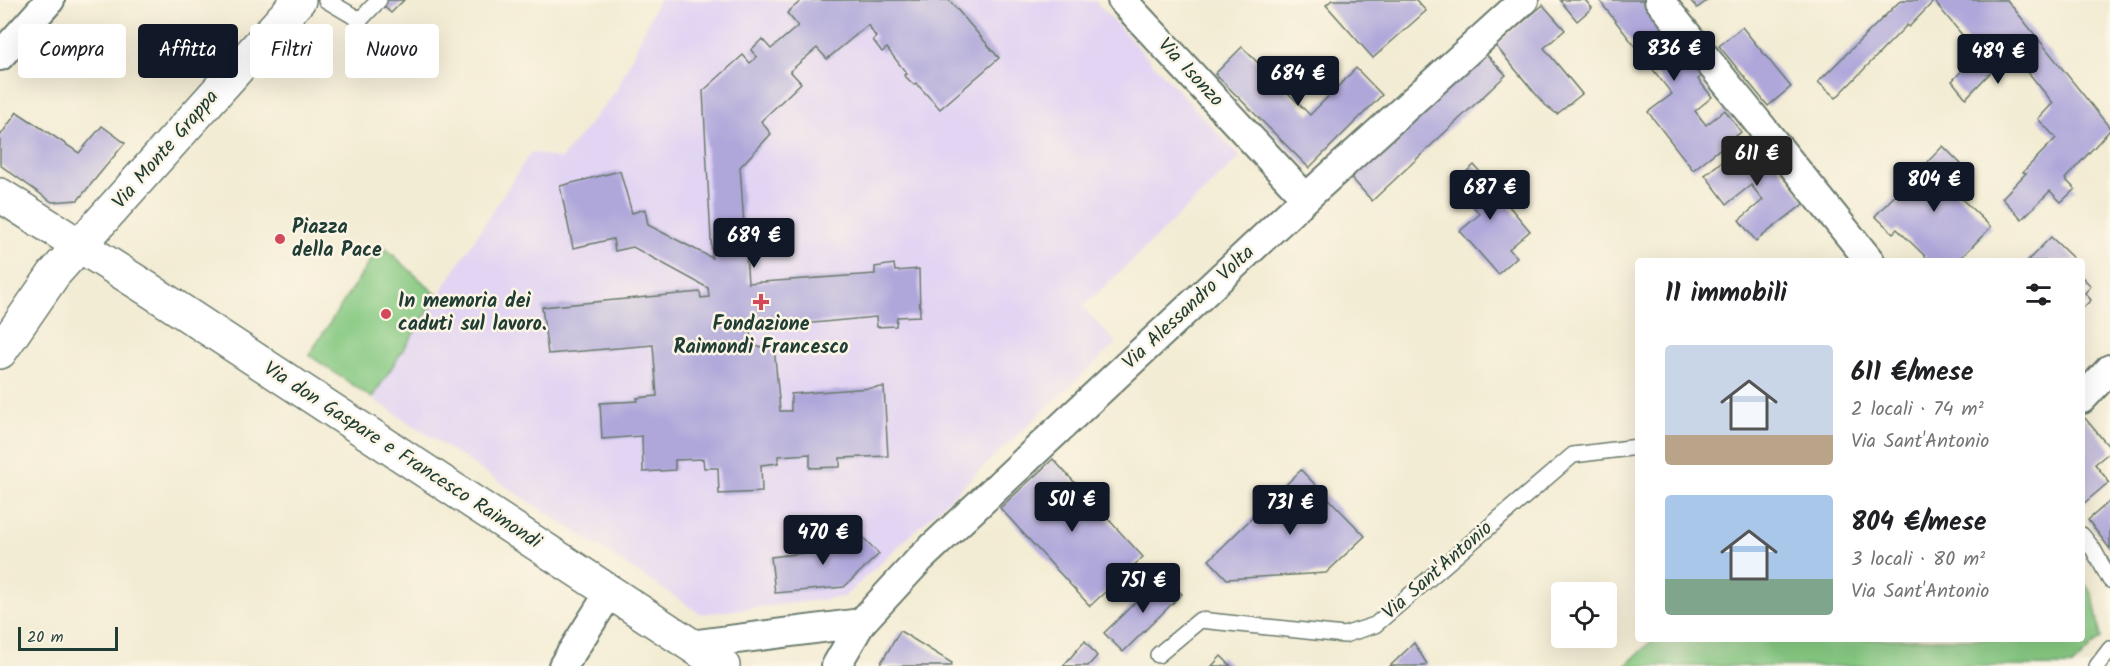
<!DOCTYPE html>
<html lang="it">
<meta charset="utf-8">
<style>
body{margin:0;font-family:Kalam,sans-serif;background:#f2f2f2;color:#202124;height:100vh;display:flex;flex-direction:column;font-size:22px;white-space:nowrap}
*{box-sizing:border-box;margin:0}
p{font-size:20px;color:#757577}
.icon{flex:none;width:33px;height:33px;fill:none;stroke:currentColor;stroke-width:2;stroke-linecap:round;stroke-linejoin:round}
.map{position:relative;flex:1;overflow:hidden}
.sheet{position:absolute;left:1635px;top:258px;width:450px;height:384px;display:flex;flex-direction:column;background:#fff;border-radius:6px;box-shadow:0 6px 24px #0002}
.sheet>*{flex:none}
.top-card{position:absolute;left:18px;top:24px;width:570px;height:54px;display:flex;gap:12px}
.controls{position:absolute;left:1551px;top:582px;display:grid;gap:12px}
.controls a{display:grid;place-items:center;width:66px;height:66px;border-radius:6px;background:#fff;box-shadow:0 6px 24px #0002;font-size:30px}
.scale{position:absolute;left:18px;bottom:15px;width:100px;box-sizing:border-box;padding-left:6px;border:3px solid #1f3d34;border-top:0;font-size:16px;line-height:21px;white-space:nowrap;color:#1f3d34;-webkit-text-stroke:4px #fcf5e5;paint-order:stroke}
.price{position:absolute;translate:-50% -51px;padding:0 14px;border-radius:6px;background:#111827;color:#fff;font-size:20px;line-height:39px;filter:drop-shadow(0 2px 3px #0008)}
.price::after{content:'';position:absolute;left:50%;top:36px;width:18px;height:14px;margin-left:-9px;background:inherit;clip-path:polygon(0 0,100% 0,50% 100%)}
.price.on{background:#222;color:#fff}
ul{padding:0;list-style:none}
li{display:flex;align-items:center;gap:18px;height:150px;padding:0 30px}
li span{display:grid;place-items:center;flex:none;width:168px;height:120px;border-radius:6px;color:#555}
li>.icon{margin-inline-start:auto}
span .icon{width:72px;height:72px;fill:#fffc;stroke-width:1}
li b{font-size:26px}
h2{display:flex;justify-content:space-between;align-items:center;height:72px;padding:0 30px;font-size:26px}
.tag{padding:0 21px;border-radius:6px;background:#fff;box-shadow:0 6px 24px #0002;font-size:21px;line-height:54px}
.tag.on{background:#111827;color:#fff}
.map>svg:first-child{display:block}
.built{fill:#e2d4f3}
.green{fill:#86c982;stroke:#52835b;stroke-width:1.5}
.building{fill:#afa7da}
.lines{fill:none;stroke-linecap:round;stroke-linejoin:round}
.service-casing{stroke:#697a6c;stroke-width:18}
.minor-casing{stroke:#697a6c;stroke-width:32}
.tertiary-casing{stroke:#697a6c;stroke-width:36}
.service{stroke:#fff;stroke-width:15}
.minor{stroke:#fff;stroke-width:28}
.tertiary{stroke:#fff;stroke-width:33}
.poi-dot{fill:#d1495b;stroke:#fcf5e5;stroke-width:2}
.labels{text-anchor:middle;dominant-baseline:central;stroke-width:5;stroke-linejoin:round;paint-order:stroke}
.street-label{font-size:20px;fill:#1f3d34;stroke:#fcf5e5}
.poi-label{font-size:20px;font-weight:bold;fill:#1f3d34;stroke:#fcf5e5;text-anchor:start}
</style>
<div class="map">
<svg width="2110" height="666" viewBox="0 0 2110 666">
<rect width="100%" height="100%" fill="#fcf5e5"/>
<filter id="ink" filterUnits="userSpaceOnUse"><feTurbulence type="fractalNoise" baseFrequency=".0167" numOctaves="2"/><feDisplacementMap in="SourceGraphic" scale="12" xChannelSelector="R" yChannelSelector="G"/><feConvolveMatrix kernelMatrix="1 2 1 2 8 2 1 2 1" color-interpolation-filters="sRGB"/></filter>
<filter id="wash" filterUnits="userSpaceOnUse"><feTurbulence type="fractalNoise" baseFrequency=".008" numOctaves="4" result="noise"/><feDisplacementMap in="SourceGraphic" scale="24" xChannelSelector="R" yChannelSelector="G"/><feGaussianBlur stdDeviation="1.35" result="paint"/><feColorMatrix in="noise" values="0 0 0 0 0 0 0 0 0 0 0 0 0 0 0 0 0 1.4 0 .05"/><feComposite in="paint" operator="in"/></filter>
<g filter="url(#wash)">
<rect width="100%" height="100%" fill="#f3ecd4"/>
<!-- built -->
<path class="built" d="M658 0H1094L1240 157 1083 307 1116 343 844 597 701 614 372 398 531 152 561 159 617 90Z"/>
<!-- green -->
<g class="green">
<path d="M381 244 438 296 372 398 309 355Z"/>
<path d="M2082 580 2093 595 2101 638 2072 666H1625L1654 639H2082Z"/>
</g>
<g id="blocks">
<!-- building -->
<g class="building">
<path d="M377 0H404L391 13Z"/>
<path d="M802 0H949L999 58 940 109 916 83 914 85 904 75 907 74 887 48 882 52 873 40 876 37 868 25 827 59 817 48 790 71 801 83 761 121 771 134 740 167 748 283 875 274V267L894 264 895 271 919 269 920 316 897 317 896 326 877 327 876 317 750 329 751 347 774 346 780 411H791V394L884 387 888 456 840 458V467L810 468V454L778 456V463L761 465 762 492 719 494 718 468H704L703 459 675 460V470L643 472 642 436 602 439 600 403 638 401 637 398 657 396 653 345 548 354 542 307 700 292 701 298 709 297 708 288 633 247 615 251 613 239 573 248 560 186 620 171 632 213 645 209 648 225 712 258 703 91 743 55 750 63 757 57 751 50 762 39 771 49 798 26 787 13Z"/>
<path d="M1332 0H1416L1426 11 1373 58 1326 5Z"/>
<path d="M1560 0H1585L1592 8 1577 21Z"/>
<path d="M1599 0H1648L1705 73 1698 79 1712 97 1695 111 1706 125 1725 110 1741 132 1693 170 1648 112 1672 94Z"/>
<path d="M1690 0H1708L1697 8Z"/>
<path d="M1901 0H2007L2110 128V130L2065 179 2075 189 2061 202 2050 191 2022 219 2002 198 2026 173 2023 172 2056 138 2038 119 2053 103 2011 51 1966 98 1952 81 1978 54 1934 1 1909 27 1907 25 1836 98 1818 82Z"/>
<path d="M1543 5 1565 30 1544 48 1582 94 1557 114 1544 104 1495 45Z"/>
<path d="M1742 27 1791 87 1768 106 1719 46Z"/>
<path d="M1242 47 1310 115 1356 68 1382 95 1309 168 1215 74Z"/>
<path d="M1484 52 1506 75 1372 201 1349 175Z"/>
<path d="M17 112 79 153 102 126 125 143 78 200 52 202 0 165V136Z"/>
<path d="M1754 136 1806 202 1756 241 1739 220 1763 200 1751 185 1727 204 1705 175Z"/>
<path d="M1943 146 1961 164 1944 182 1991 227 1958 261H1923L1926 257 1897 229 1893 233 1875 216Z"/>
<path d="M1474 165 1530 231 1509 249 1517 257 1498 274 1460 231 1480 214 1453 184Z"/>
<path d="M2051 237 2076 261H2027Z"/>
<path d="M2082 277 2091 286 2085 293 2091 300 2082 309Z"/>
<path d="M2084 417 2110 448V452L2095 464 2109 482 2082 505V419Z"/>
<path d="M1053 459 1143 557 1090 606 1000 508Z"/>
<path d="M1301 470 1365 536 1326 573 1227 579 1209 560Z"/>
<path d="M2110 501V549L2088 520Z"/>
<path d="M855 529 879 554 844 587 775 593 771 557 835 549Z"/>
<path d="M1163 575 1182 594 1123 652 1104 633Z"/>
<path d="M900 631 952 663 951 666H879Z"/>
<path d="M1085 641 1097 656 1088 666H1063Z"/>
<path d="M1414 643 1427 664 1425 666H1390Z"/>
<path d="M1221 656 1231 666H1212Z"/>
</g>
</g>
</g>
<g filter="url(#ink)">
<use href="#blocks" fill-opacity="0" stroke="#697a6c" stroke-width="1.5"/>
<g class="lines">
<!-- service casing -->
<g class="service-casing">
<g id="service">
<path d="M326 0 360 20 379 0"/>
<path d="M2082 535 2093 549 2110 580"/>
<path d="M1158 655 1200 620 1344 635 1375 625 1573 455 1638 447"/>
<path d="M2097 666 2110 649"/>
</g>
</g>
<!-- minor casing -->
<g class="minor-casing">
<g id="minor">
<path d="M1122 0 1306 198"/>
<path d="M1659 0 1870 261"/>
<path d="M0 56 50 0"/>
<path d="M2082 399 2110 369"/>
<path d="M690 645 861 623"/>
<path d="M563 666 610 592"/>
<path d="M836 666 861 623 920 559 1306 198 1524 0"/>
</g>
</g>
<!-- tertiary casing -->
<g class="tertiary-casing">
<g id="tertiary">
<path d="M0 195 148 289 723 666"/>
<path d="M0 352 54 274 299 0"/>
</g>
</g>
<!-- service -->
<use href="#service" class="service"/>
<!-- minor -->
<use href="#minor" class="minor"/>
<!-- tertiary -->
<use href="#tertiary" class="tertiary"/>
</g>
</g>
<!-- markers -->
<g class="poi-dot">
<circle cx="280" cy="239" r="6"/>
<path d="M758 293h6v6h6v6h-6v6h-6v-6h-6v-6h6z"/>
<circle cx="386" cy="314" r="6"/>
</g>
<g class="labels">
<!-- street labels -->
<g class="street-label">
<text transform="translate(1190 73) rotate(47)">Via Isonzo</text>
<text transform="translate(166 150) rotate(-49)">Via Monte Grappa</text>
<text transform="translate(1189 308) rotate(-43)">Via Alessandro Volta</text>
<text transform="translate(402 456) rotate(33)">Via don Gaspare e Francesco Raimondi</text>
<text transform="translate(1438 571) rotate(-41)">Via Sant'Antonio</text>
</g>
<!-- poi labels -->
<g class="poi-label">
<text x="292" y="228">Piazza<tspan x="292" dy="23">della Pace</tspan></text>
<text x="398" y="302">In memoria dei<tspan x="398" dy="23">caduti sul lavoro.</tspan></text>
<text x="761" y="325" text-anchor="middle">Fondazione<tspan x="761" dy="23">Raimondi Francesco</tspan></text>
</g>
</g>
</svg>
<div class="controls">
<a><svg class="icon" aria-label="locate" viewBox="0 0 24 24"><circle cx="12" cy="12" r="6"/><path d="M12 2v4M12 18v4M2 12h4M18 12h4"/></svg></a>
</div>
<div class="scale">20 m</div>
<b class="price" style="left:1674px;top:82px">836 €</b>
<b class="price" style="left:1998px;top:85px">489 €</b>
<b class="price" style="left:1298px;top:107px">684 €</b>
<b class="price on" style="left:1757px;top:187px">611 €</b>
<b class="price" style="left:1934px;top:213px">804 €</b>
<b class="price" style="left:1490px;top:221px">687 €</b>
<b class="price" style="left:754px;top:269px">689 €</b>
<b class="price" style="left:1072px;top:533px">501 €</b>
<b class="price" style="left:1290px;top:536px">731 €</b>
<b class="price" style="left:823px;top:566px">470 €</b>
<b class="price" style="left:1143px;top:614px">751 €</b>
<div class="top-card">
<a class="tag">Compra</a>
<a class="tag on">Affitta</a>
<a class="tag">Filtri</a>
<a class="tag">Nuovo</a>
</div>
<section class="sheet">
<h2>11 immobili<svg class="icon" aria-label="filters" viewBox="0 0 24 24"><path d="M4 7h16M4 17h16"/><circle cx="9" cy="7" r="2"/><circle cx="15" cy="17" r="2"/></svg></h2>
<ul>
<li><span style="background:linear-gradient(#c9d6e8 75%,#b9a48a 0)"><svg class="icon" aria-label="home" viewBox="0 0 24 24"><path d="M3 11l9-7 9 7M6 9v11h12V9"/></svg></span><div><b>611 €/mese</b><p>2 locali · 74 m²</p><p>Via Sant'Antonio</p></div></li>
<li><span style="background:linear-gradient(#a9c7e8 70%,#7fa58c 0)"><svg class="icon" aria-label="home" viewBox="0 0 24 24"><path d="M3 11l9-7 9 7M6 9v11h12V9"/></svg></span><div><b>804 €/mese</b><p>3 locali · 80 m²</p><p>Via Sant'Antonio</p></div></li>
</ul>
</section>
</div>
